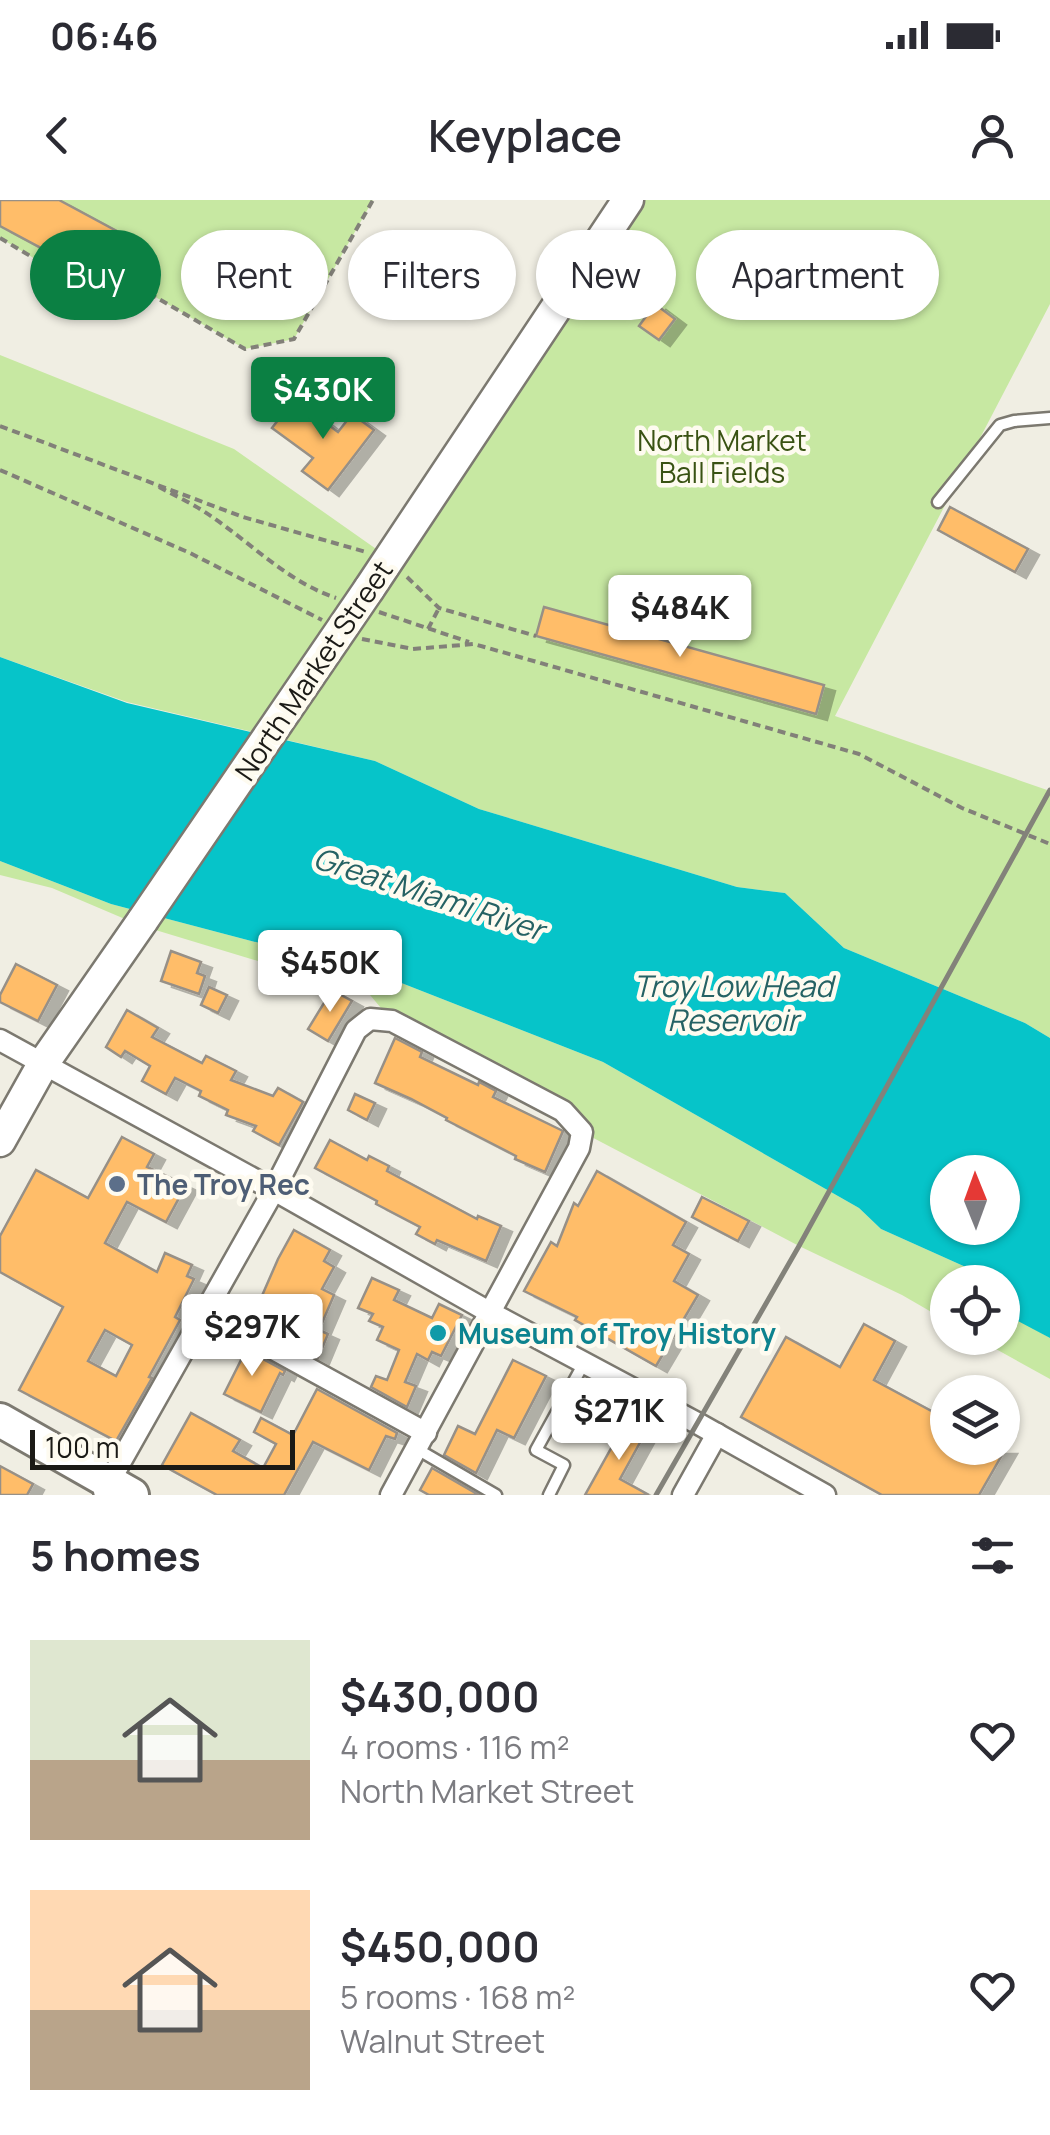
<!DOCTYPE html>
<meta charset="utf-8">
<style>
body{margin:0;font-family:Manrope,sans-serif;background:#f2f2f3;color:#2b2b33;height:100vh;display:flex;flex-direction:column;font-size:38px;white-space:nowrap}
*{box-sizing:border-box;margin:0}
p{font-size:32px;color:#7c7c81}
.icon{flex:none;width:55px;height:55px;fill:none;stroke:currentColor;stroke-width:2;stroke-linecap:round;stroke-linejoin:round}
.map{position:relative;height:1295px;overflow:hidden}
.details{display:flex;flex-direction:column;background:#fff;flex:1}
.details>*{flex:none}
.guide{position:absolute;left:30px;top:30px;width:990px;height:90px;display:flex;gap:20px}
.needle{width:65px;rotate:359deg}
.controls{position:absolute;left:930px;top:955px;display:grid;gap:20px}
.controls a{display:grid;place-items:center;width:90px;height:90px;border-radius:50%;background:#fff;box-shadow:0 2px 8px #0004;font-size:50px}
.scale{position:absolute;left:30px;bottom:25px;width:265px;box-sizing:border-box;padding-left:10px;border:5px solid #1b1a16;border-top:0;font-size:28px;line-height:35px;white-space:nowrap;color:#1b1a16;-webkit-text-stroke:8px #fefbf0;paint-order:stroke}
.price{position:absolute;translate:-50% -85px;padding:0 22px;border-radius:10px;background:#fff;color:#222;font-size:32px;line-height:65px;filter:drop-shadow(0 2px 5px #0008)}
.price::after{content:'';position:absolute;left:50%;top:60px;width:30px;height:22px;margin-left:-15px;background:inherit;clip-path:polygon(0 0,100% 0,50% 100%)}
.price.current{background:#0b8043;color:#fff}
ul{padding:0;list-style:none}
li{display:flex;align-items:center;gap:30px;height:250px;padding:0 30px}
li span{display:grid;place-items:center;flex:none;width:280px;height:200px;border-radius:0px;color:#555}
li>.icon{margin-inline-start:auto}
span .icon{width:120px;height:120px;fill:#fffc;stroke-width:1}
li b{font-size:42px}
h2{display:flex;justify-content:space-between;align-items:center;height:120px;padding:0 30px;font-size:42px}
.tag{padding:0 35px;border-radius:45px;background:#fff;box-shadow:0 2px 8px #0004;font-size:35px;line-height:90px}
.tag.current{background:#0b8043;color:#fff}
.status{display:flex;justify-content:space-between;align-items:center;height:70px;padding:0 50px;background:#fff;direction:ltr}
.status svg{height:28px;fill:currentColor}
header{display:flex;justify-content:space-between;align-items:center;height:130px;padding:0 30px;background:#fff;font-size:45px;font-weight:600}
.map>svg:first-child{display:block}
.green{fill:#c7e8a2}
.water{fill:#06c4c9;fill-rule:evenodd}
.building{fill:#ffbd69;stroke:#979087;stroke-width:2.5;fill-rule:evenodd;filter:url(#shadow)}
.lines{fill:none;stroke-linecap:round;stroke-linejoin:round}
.service-casing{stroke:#7c7970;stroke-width:15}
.minor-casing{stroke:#7c7970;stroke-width:25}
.secondary-casing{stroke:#7c7970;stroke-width:35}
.primary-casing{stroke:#7c7970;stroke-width:38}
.path{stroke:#828079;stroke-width:4;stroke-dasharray:8 5;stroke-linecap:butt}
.service{stroke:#fff;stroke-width:10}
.minor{stroke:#fff;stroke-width:20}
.secondary{stroke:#fff;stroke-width:30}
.primary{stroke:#fff;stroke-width:32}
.rail{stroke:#83827a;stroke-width:5}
.secondary-bridge-casing{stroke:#7c7970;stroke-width:35;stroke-linecap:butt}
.secondary-bridge{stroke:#fff;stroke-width:30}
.service-dot{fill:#5c6f8a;stroke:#fefbf0;stroke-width:4}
.culture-dot{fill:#0f9aa8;stroke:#fefbf0;stroke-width:4}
.labels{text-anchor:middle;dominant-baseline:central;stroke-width:9;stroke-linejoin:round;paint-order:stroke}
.park-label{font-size:28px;fill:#395213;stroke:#fefbf0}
.street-label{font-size:28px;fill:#1b1a16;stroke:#fefbf0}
.service-label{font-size:28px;font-weight:bold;fill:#4e5e75;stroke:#fefbf0;text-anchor:start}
.culture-label{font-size:28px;font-weight:bold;fill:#0d838f;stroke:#fefbf0;text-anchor:start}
.water-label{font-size:30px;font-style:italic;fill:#256264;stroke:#fefbf0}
</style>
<div class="status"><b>06:46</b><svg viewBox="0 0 49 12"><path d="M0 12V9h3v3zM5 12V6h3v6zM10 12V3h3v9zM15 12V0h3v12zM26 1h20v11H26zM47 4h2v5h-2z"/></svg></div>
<header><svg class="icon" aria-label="back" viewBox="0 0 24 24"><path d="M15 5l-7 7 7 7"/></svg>Keyplace<svg class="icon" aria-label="person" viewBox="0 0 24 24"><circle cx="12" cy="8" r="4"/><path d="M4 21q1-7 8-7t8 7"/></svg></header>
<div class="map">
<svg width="1050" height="1295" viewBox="0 0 1050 1295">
<defs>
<filter id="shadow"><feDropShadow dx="11" dy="6" stdDeviation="0" flood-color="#0004"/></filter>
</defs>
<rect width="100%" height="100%" fill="#f0eee3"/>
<!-- green -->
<g class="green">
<path d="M0 0H373L294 139 245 149 133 84 116 107 0 38Z"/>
<path d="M628 0H1050V104L835 516 1050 591V838L1025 823 844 748 785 693 737 687 479 609 375 561 127 502 0 457V155L234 249 389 358Z"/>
<path d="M0 661 111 704 381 775 603 862 859 1008 881 1029 988 1077 991 1082H948L947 1121 902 1095 799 1046 582 932 392 821 370 795 139 725 52 688 0 675Z"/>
<path d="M1003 1111 1050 1138V1179L976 1138H1002Z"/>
</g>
<!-- water -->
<path class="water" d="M0 457 127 503 375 561 479 609 737 687 785 693 844 748 1025 823 1050 838V1138L1003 1113 1002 1082H991L988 1077 881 1029 859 1008 603 862 381 775 111 704 0 661ZM948 972H1002V1028H948Z"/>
<!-- building -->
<g class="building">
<path d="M0 0H59L137 42 112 86 0 26Z"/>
<path d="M655 104 675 119 659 140 639 126Z"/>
<path d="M294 199 338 232 352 214 374 230 328 290 302 271 313 258 272 228Z"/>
<path d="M950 307 1028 349 1015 372 938 330Z"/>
<path d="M544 407 824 485 816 514 536 436Z"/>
<path d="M171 751 201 762 197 773 205 776 199 794 161 781Z"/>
<path d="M16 764 57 785 38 821 0 802V795Z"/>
<path d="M209 787 227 795 218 813 201 805Z"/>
<path d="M332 790 352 801 328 841 308 829Z"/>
<path d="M127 810 158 828 152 837 202 863 206 856 236 871 231 880 273 896 278 888 303 902 279 945 253 931 256 926 226 915 228 910 199 896 201 891 175 878 166 894 142 881 150 866 125 851 121 857 106 847Z"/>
<path d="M395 838 422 852 420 857 478 885 479 882 496 891 493 897 561 930 563 931 545 972 515 959 516 956 446 920 447 918 411 899 375 883Z"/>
<path d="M355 894 375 903 367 920 348 910Z"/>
<path d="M122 937 154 954 147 967 186 985 166 1022 127 1002 105 1043 157 1072 165 1053 192 1065 187 1076 194 1079 175 1117 180 1120 149 1177 152 1178 116 1241 19 1190 63 1107 0 1072V1036L36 970 88 998ZM105 1130 132 1145 116 1176 88 1161Z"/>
<path d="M330 940 367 960 369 956 389 966 387 971 477 1019 478 1016 501 1026 486 1061 437 1040 435 1044 416 1034 420 1027 376 1004 377 1001 315 968Z"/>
<path d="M597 971 686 1022 673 1045 689 1054 674 1081 698 1095 656 1166 575 1120 577 1117 524 1091 551 1042 557 1046 574 1003 578 1006Z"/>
<path d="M702 997 749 1021 738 1041 692 1017Z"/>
<path d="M294 1030 330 1050 324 1061 334 1067 322 1089 334 1095 319 1130 328 1134 318 1158 251 1121 278 1059Z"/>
<path d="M372 1078 399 1090 394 1100 432 1118 439 1104 462 1115 441 1156 432 1152 428 1160 417 1154 405 1182 416 1186 407 1207 371 1187 376 1176 387 1180 399 1150 377 1140 383 1127 369 1121 373 1114 358 1108Z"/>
<path d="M864 1124 895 1141 874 1180 948 1220V1248H1006L979 1295H882L741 1217 786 1137 840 1167Z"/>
<path d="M230 1141 285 1171 283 1175 280 1173 261 1212 224 1194 243 1156 226 1148Z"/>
<path d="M513 1160 546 1176 514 1238 497 1230 476 1273 444 1255 458 1226 475 1234Z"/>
<path d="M317 1189 397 1233 395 1239 386 1236 369 1270 313 1242 284 1295H217L162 1265 191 1213 240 1240 233 1251 263 1268 276 1244 254 1232 261 1218 293 1235Z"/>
<path d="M628 1218 648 1228 620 1279 649 1295H585Z"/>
<path d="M0 1266 33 1284 27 1295H0Z"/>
<path d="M432 1268 479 1295H429L420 1290Z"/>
</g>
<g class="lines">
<!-- service casing -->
<g class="service-casing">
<g id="service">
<path d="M938 302 1000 225 1014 221 1050 218"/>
<path d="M417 1249 496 1295"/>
<path d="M549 1295 564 1265 536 1250 584 1163"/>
</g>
</g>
<!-- minor casing -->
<g class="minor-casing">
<g id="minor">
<path d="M0 840 274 990 489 1112 697 1223 825 1295"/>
<path d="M206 1112 426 1233"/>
<path d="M104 1291 274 990 356 830 370 819 392 821 563 911 582 932 579 948 391 1295"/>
<path d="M683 1295 717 1234"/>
</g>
</g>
<!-- secondary casing -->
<g class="secondary-casing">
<g id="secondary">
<path d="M369 389 628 0"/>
<path d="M0 941 43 864 143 720"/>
</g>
</g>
<!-- primary casing -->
<g class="primary-casing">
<path id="primary" d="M0 1220 132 1295"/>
</g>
<!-- path -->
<g class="path">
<path d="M0 38 116 107 133 84 245 149 294 139 373 0"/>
<path d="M0 226 243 317 366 352"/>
<path d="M0 270 190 353 322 420"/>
<path d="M159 287C172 294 187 301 200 309 247 338 283 380 336 398"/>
<path d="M407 377 439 408 536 436"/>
<path d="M379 412 469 442"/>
<path d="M428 429 439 408"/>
<path d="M362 439 413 449 474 444 859 554 962 608 1050 644"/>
</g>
<!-- service -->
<use href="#service" class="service"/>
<!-- minor -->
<use href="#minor" class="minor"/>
<!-- secondary -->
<use href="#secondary" class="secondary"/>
<!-- primary -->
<use href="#primary" class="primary"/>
<!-- rail -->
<path class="rail" d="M656 1295 799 1046 1050 590"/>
<!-- secondary-bridge casing -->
<g class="secondary-bridge-casing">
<path id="secondary-bridge" d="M143 720 369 389"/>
</g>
<!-- secondary-bridge -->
<use href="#secondary-bridge" class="secondary-bridge"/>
</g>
<!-- markers -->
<circle class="service-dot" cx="117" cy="984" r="10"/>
<circle class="culture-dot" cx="438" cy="1133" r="10"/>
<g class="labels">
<!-- park labels -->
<g class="park-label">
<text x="722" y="240">North Market<tspan x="722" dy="32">Ball Fields</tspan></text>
</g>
<!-- street labels -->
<g class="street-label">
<text transform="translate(313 470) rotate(-56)">North Market Street</text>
</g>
<!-- service labels -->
<g class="service-label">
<text x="137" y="984">The Troy Rec</text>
</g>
<!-- culture labels -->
<g class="culture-label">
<text x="458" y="1133">Museum of Troy History</text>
</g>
<!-- water labels -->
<g class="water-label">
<text transform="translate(429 693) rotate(18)">Great Miami River</text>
<text x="733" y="785">Troy Low Head<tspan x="733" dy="34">Reservoir</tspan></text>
</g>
</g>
</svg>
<div class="controls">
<a><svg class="needle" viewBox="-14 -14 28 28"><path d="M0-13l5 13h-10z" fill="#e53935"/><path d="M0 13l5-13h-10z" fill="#7c7c81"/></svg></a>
<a><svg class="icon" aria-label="locate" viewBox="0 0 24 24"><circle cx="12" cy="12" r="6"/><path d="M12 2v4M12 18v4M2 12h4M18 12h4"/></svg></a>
<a><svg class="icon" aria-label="layers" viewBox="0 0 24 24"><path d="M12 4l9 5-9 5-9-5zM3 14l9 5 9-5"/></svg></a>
</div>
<div class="scale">100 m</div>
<b class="price current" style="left:323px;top:242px">$430K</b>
<b class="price" style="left:680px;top:460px">$484K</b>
<b class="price" style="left:330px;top:815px">$450K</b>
<b class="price" style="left:252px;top:1179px">$297K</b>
<b class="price" style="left:619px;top:1263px">$271K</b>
<div class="guide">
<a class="tag current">Buy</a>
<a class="tag">Rent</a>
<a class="tag">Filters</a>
<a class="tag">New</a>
<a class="tag">Apartment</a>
</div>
</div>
<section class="details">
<h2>5 homes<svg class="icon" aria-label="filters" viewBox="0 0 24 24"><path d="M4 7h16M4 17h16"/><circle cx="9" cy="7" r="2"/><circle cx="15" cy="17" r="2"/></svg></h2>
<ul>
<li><span style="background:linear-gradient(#dfe7d0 60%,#b9a48a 0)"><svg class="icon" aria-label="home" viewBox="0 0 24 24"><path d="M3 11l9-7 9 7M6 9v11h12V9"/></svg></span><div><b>$430,000</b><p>4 rooms · 116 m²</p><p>North Market Street</p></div><svg class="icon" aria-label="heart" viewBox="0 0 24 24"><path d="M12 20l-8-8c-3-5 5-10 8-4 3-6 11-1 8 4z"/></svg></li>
<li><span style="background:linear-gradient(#ffd9b3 60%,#b9a48a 0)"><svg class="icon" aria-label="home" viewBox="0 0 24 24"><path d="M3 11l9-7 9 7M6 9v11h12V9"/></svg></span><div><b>$450,000</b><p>5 rooms · 168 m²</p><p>Walnut Street</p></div><svg class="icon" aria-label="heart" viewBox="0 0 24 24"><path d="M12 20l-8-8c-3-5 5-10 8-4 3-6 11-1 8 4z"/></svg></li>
</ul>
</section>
